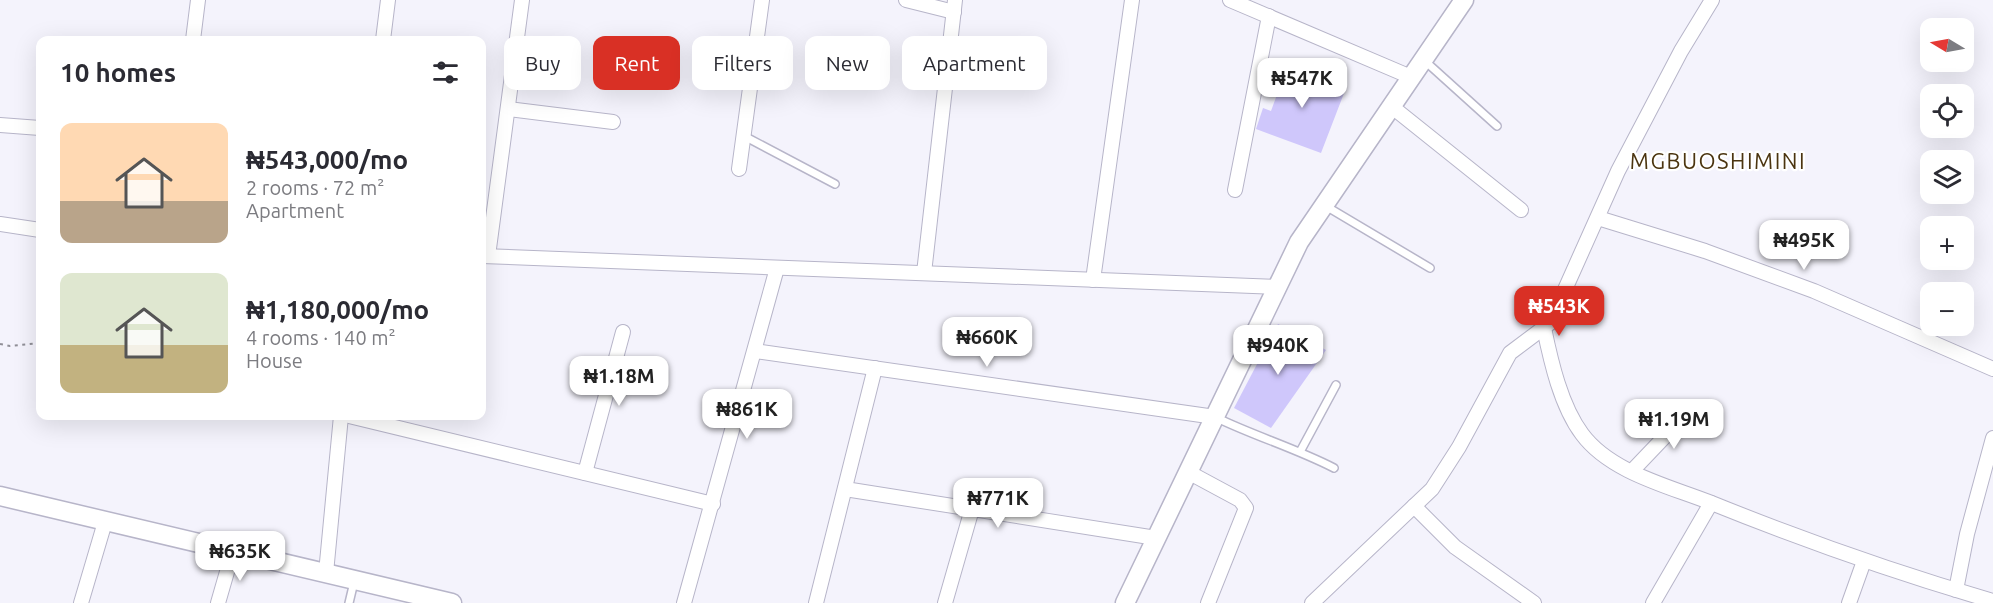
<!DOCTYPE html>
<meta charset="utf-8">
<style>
body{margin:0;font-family:Ubuntu,sans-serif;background:#f2f2f3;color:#2b2b33;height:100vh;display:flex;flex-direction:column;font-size:22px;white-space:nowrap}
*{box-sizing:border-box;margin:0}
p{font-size:20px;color:#7c7c81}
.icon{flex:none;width:33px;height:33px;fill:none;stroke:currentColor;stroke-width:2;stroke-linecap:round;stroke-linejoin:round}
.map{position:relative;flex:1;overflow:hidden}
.details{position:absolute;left:36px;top:36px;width:450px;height:384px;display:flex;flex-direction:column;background:#fff;border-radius:12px;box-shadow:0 6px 24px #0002}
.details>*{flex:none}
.hud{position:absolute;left:504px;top:36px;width:570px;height:54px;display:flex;gap:12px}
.needle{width:39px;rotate:280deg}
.fabs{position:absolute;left:1920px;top:18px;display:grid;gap:12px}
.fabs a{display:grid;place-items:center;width:54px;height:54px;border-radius:12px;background:#fff;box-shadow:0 6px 24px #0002;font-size:30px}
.price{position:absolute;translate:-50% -51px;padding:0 14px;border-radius:12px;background:#fff;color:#222;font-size:20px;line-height:39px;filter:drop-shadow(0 2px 3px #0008)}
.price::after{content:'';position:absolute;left:50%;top:36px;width:18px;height:14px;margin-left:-9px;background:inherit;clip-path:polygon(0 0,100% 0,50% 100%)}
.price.current{background:#d93025;color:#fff}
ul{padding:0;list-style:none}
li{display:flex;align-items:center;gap:18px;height:150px;padding:0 24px}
li span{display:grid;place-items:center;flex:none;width:168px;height:120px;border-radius:12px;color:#555}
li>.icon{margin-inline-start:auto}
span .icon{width:72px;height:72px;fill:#fffc;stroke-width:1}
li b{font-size:26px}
h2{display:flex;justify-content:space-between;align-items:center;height:72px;padding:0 24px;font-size:26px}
.tag{padding:0 21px;border-radius:12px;background:#fff;box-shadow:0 6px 24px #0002;font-size:21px;line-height:54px}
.tag.current{background:#d93025;color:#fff}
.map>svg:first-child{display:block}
.building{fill:#cfc7fb}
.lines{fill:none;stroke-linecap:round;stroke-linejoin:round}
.lane-casing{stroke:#b7b5c9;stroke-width:10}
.street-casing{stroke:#b7b5c9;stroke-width:16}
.secondary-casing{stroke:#b7b5c9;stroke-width:21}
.path{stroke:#908f97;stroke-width:2;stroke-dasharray:3 4.5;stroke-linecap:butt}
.lane{stroke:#fff;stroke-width:7}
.street{stroke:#fff;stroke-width:14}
.secondary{stroke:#fff;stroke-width:18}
.labels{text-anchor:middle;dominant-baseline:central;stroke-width:4.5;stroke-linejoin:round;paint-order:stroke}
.quarter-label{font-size:22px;letter-spacing:1.5px;fill:#4b3410;stroke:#fff}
</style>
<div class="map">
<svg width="1993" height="603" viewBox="0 0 1993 603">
<rect width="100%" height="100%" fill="#f4f3fc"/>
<!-- building -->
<g class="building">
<path d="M1280 64 1346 88 1321 153 1256 129 1263 108 1271 111 1279 89 1272 86Z"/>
<path d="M1278 324 1326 350 1271 428 1234 408Z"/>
</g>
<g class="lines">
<!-- lane casing -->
<g class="lane-casing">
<g id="lane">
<path d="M1425 61 1497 126"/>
<path d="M744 136 835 184"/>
<path d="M1324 205 1430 268"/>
<path d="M1215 417C1254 436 1295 448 1334 468"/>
<path d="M1301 450 1336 385"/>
<path d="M349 603 354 582"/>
</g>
</g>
<!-- street casing -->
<g class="street-casing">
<g id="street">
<path d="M906 0 954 12"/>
<path d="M1230 0 1411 77"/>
<path d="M193 40 198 0"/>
<path d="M383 40 388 0"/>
<path d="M1391 106 1521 210"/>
<path d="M508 109 613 122"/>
<path d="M0 125 40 128"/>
<path d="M739 169 762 0"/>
<path d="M1235 190 1269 16"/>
<path d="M1598 218 1705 251 1814 291 1993 369"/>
<path d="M0 224 40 230"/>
<path d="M482 256 1278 287"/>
<path d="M488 256 522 0"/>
<path d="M924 273 955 0"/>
<path d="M1093 280 1132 0"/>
<path d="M1544 328C1551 362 1561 406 1582 434 1610 472 1668 486 1709 502 1803 540 1896 573 1993 601"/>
<path d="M755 351 1215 417"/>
<path d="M349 416 713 504"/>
<path d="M1632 471 1693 407"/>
<path d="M1188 472 1240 500 1246 508 1208 603"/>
<path d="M585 473 623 332"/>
<path d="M845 489 1156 538"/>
<path d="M1414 506 1455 547 1534 603"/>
<path d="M326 573 341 416"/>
<path d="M1956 590 1967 534 1993 438"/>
<path d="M81 603 105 522"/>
<path d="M218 603 233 551"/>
<path d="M684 603 777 268"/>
<path d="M816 603 875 368"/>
<path d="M945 603 972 509"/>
<path d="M1312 603 1432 489 1459 447 1510 353 1550 323 1618 171 1681 51 1712 0"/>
<path d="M1653 603 1711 503"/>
<path d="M1849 603 1864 561"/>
</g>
</g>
<!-- secondary casing -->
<g class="secondary-casing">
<g id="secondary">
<path d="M0 496 452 603"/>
<path d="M1125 603 1299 242 1464 0"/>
</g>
</g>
<!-- path -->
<path class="path" d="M0 344 10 346 40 343"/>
<!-- lane -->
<use href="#lane" class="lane"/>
<!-- street -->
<use href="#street" class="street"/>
<!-- secondary -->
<use href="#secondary" class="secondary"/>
</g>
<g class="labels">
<!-- quarter labels -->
<g class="quarter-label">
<text x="1718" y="160">MGBUOSHIMINI</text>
</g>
</g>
</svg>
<div class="fabs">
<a><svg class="needle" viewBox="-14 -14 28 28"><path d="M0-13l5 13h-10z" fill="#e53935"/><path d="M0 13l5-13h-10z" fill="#7c7c81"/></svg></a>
<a><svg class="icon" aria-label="locate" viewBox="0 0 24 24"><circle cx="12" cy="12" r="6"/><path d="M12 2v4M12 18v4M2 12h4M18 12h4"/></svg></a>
<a><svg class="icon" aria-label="layers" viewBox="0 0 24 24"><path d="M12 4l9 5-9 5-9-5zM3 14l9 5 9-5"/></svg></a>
<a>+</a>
<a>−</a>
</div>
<b class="price" style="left:1302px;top:109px">₦547K</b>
<b class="price" style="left:1804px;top:271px">₦495K</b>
<b class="price current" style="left:1559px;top:337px">₦543K</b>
<b class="price" style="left:987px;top:368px">₦660K</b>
<b class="price" style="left:1278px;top:376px">₦940K</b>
<b class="price" style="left:619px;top:407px">₦1.18M</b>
<b class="price" style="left:747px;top:440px">₦861K</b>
<b class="price" style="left:1674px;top:450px">₦1.19M</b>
<b class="price" style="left:998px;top:529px">₦771K</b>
<b class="price" style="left:240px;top:582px">₦635K</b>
<div class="hud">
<a class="tag">Buy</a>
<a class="tag current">Rent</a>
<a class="tag">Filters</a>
<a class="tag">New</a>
<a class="tag">Apartment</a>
</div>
<section class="details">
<h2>10 homes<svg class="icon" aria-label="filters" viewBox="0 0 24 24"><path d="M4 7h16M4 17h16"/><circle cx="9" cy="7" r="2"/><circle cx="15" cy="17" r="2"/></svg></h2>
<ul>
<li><span style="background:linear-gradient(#ffd9b3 65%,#b9a48a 0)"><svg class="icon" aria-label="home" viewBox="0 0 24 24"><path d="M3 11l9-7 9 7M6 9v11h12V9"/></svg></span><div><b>₦543,000/mo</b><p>2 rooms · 72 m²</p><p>Apartment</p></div></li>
<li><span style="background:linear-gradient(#dfe7d0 60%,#c2b280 0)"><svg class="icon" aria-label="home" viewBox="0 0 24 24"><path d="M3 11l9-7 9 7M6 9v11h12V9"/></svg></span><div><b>₦1,180,000/mo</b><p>4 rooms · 140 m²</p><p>House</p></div></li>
</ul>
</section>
</div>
